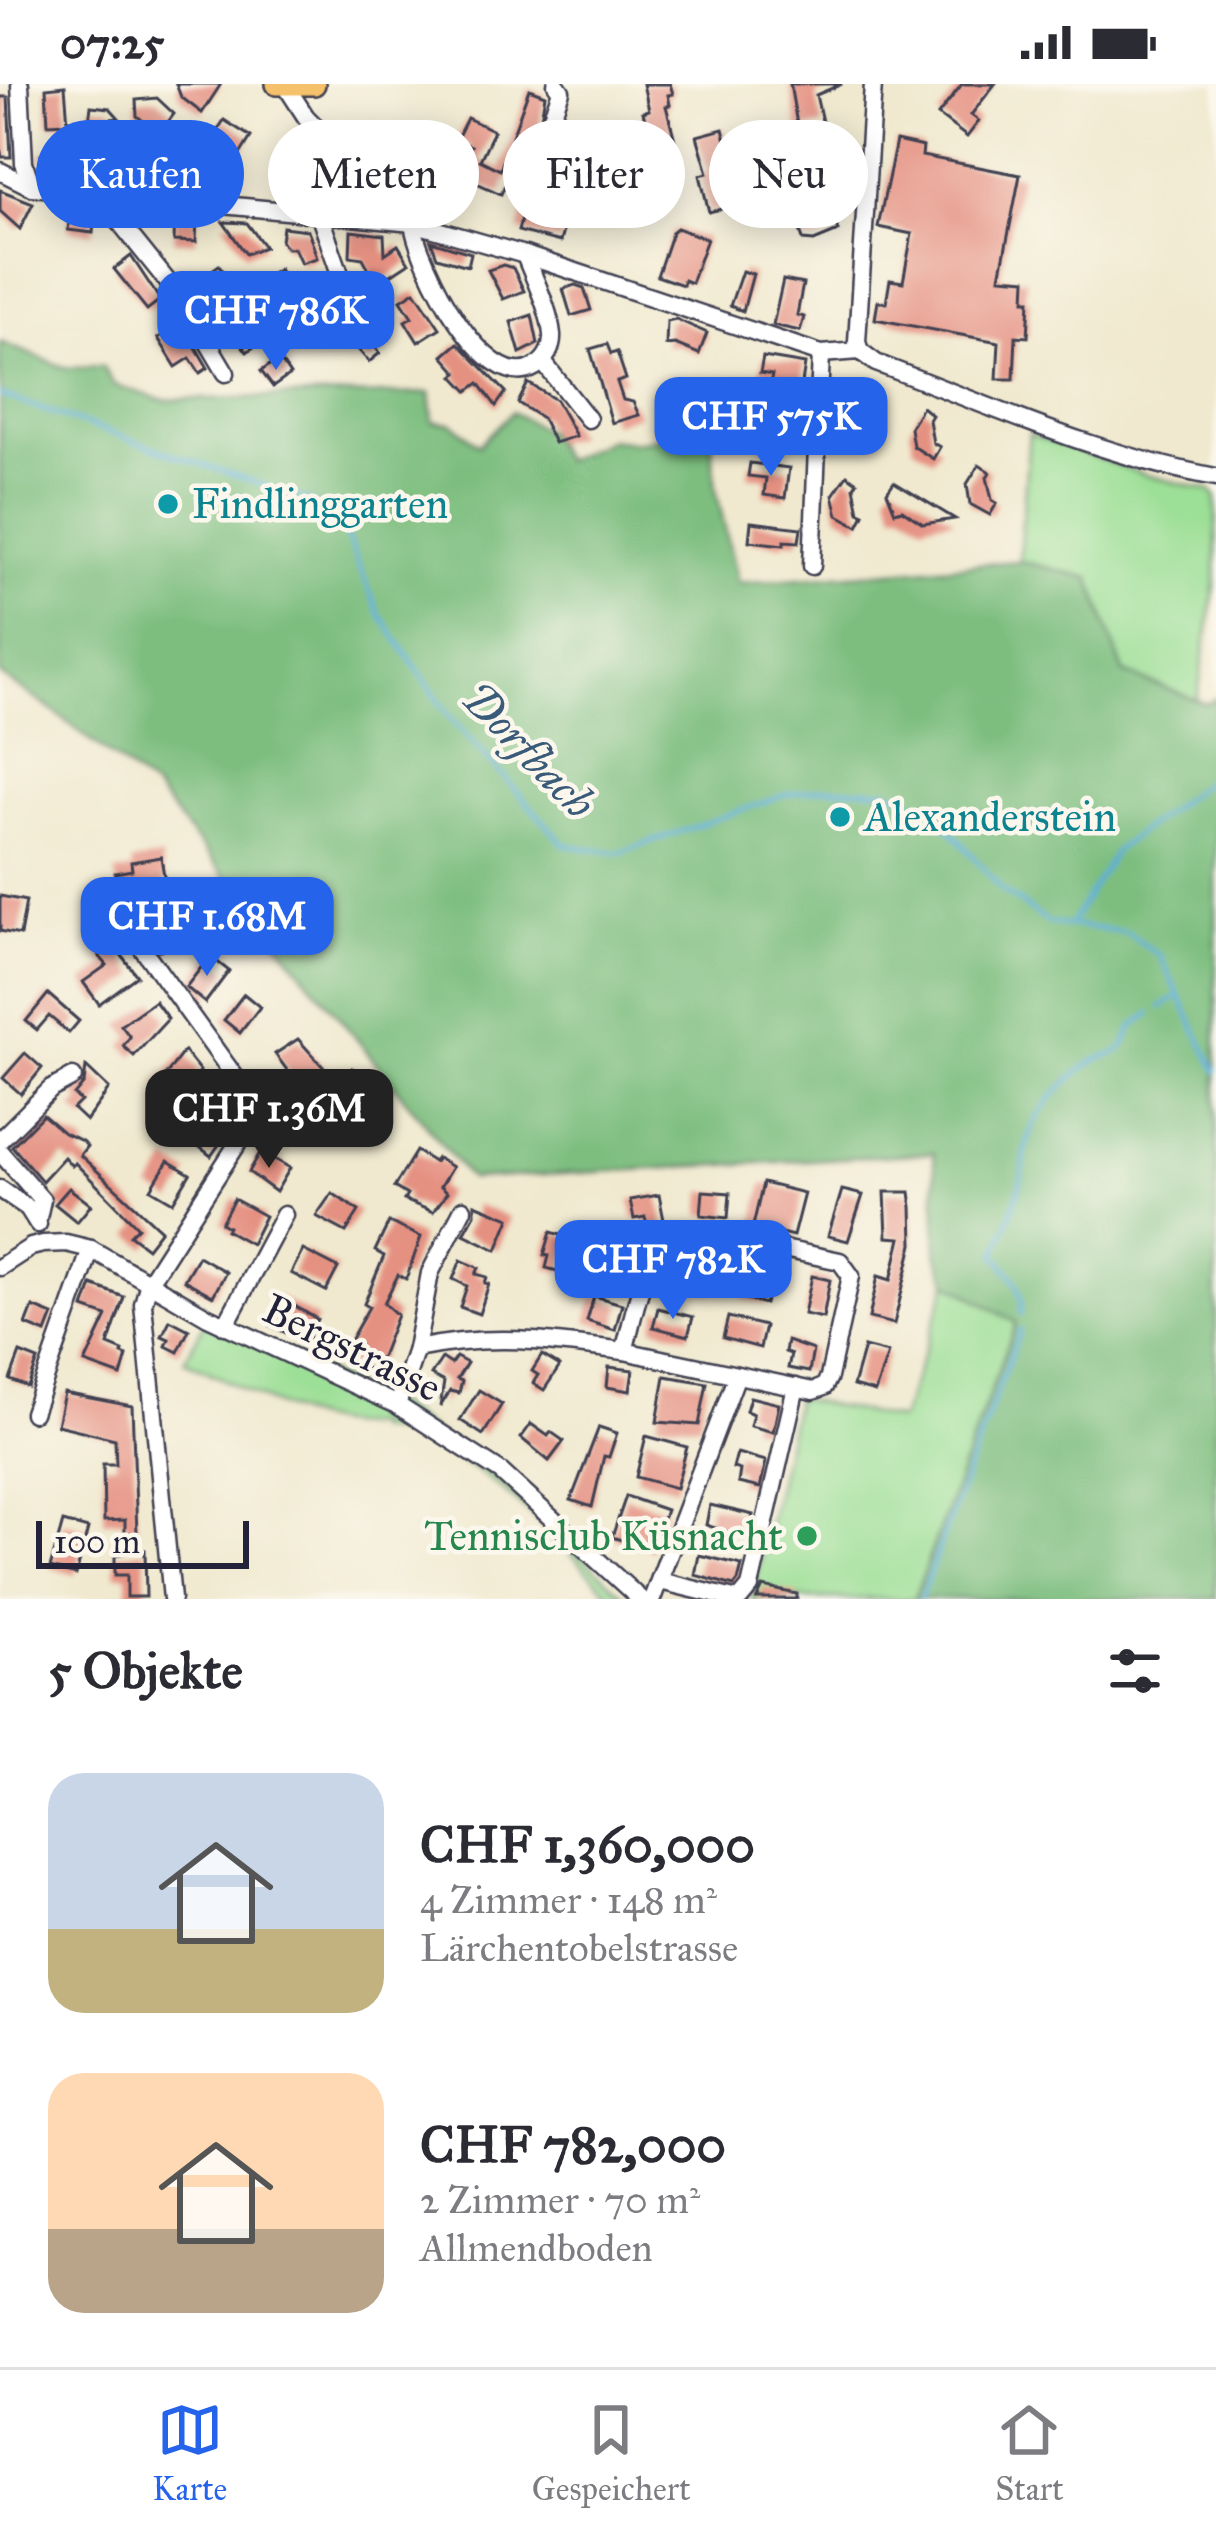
<!DOCTYPE html>
<html lang="de">
<meta charset="utf-8">
<style>
body{margin:0;font-family:"IM FELL Great Primer",serif;background:#f2f2f3;color:#2b2b33;height:100vh;display:flex;flex-direction:column;font-size:45px;white-space:nowrap}
*{box-sizing:border-box;margin:0}
p{font-size:39px;color:#7c7c81}
.icon{flex:none;width:66px;height:66px;fill:none;stroke:currentColor;stroke-width:2;stroke-linecap:round;stroke-linejoin:round}
.map{position:relative;height:1515px;overflow:hidden}
.sheet{display:flex;flex-direction:column;background:#fff;flex:1}
.sheet>*{flex:none}
.hud{position:absolute;left:36px;top:36px;width:1146px;height:108px;display:flex;gap:24px}
.scale{position:absolute;left:36px;bottom:30px;width:213px;box-sizing:border-box;padding-left:12px;border:6px solid #22223b;border-top:0;font-size:33px;line-height:42px;white-space:nowrap;color:#22223b;-webkit-text-stroke:9px #fbf7ec;paint-order:stroke}
.price{position:absolute;translate:-50% -102px;padding:0 27px;border-radius:24px;background:#2563eb;color:#fff;font-size:39px;line-height:78px;filter:drop-shadow(0 3px 6px #0008)}
.price::after{content:'';position:absolute;left:50%;top:72px;width:36px;height:27px;margin-left:-18px;background:inherit;clip-path:polygon(0 0,100% 0,50% 100%)}
.price.active{background:#222;color:#fff}
ul{padding:0;list-style:none}
li{display:flex;align-items:center;gap:36px;height:300px;padding:0 48px}
li span{display:grid;place-items:center;flex:none;width:336px;height:240px;border-radius:36px;color:#555}
li>.icon{margin-inline-start:auto}
span .icon{width:144px;height:144px;fill:#fffc;stroke-width:1}
li b{font-size:51px}
h2{display:flex;justify-content:space-between;align-items:center;height:144px;padding:0 48px;font-size:51px}
.tag{padding:0 42px;border-radius:54px;background:#fff;box-shadow:0 6px 30px #0003;font-size:42px;line-height:108px}
.tag.active{background:#2563eb;color:#fff}
.status{display:flex;justify-content:space-between;align-items:center;height:84px;padding:0 60px;background:#fff;direction:ltr}
.status svg{height:33px;fill:currentColor}
.tabs{display:flex;justify-content:space-around;align-items:center;height:168px;border-top:3px solid #e1e1e2;background:#fff;font-size:33px;color:#7c7c81}
.tabs a{display:grid;justify-items:center;gap:6px}
.tabs .active{color:#2563eb}
.map>svg:first-child{display:block}
.green{fill:#9cdf96;stroke:#5f8068;stroke-width:3}
.forest{fill:#7dbe7f;stroke:#50705d;stroke-width:3}
.lines{fill:none;stroke-linecap:round;stroke-linejoin:round}
.stream{stroke:#5dafd8;stroke-width:4.5}
.building{fill:#e59182}
.minor-casing{stroke:#414051;stroke-width:21}
.major-casing{stroke:#414051;stroke-width:26}
.minor{stroke:#fff;stroke-width:16}
.major{stroke:#f5c16b;stroke-width:21}
.culture-dot{fill:#0f9aa8;stroke:#fbf7ec;stroke-width:4.5}
.leisure-dot{fill:#2e9e5b;stroke:#fbf7ec;stroke-width:4.5}
.labels{text-anchor:middle;dominant-baseline:central;stroke-width:9;stroke-linejoin:round;paint-order:stroke}
.culture-label{font-size:42px;fill:#0d838f;stroke:#fbf7ec;text-anchor:start}
.street-label{font-size:42px;fill:#22223b;stroke:#fbf7ec}
.leisure-label{font-size:42px;fill:#27864d;stroke:#fbf7ec;text-anchor:end}
.water-label{font-size:45px;font-style:italic;fill:#3a5a7a;stroke:#fbf7ec}
</style>
<div class="status"><b>07:25</b><svg viewBox="0 0 49 12"><path d="M0 12V9h3v3zM5 12V6h3v6zM10 12V3h3v9zM15 12V0h3v12zM26 1h20v11H26zM47 4h2v5h-2z"/></svg></div>
<div class="map">
<svg width="1216" height="1515" viewBox="0 0 1216 1515">
<rect width="100%" height="100%" fill="#fbf7ec"/>
<filter id="ink" filterUnits="userSpaceOnUse"><feTurbulence type="fractalNoise" baseFrequency=".00833" numOctaves="2"/><feDisplacementMap in="SourceGraphic" scale="24" xChannelSelector="R" yChannelSelector="G"/><feConvolveMatrix kernelMatrix="1 2 1 2 8 2 1 2 1" color-interpolation-filters="sRGB"/></filter>
<filter id="wash" filterUnits="userSpaceOnUse"><feTurbulence type="fractalNoise" baseFrequency=".004" numOctaves="4" result="noise"/><feDisplacementMap in="SourceGraphic" scale="48" xChannelSelector="R" yChannelSelector="G"/><feGaussianBlur stdDeviation="2.7" result="paint"/><feColorMatrix in="noise" values="0 0 0 0 0 0 0 0 0 0 0 0 0 0 0 0 0 1.4 0 .05"/><feComposite in="paint" operator="in"/></filter>
<g filter="url(#wash)">
<rect width="100%" height="100%" fill="#f0e9cf"/>
<!-- green -->
<g class="green">
<path d="M1029 350 1145 391 1209 406 1216 412V494L1197 617 1124 589 1090 494 1019 477Z"/>
<path d="M948 1198 1016 1239 914 1515H752L796 1314 900 1336Z"/>
<path d="M208 1233 397 1321 494 1391 628 1515H615C547 1447 475 1358 374 1345L375 1341C305 1348 248 1303 184 1277Z"/>
</g>
<!-- forest -->
<path class="forest" d="M0 258 66 284 102 282 114 301 163 316 430 309 433 338 452 339 479 361 512 328 546 347 563 377 609 355 636 358 710 344 716 406 738 499 1019 477 1090 494 1124 589 1207 620 1216 614V1515H914L1016 1239 948 1198 937 1170 934 1069 470 1095 155 706 51 625 0 591Z"/>
<g class="lines">
<!-- stream -->
<g class="stream">
<path d="M0 311 309 417 341 440 379 529 450 633 565 761 619 769 788 710 825 704 888 706 934 727 1003 807 1049 839 1126 848 1160 872 1216 987"/>
<path d="M1070 841 1116 766 1216 690"/>
<path d="M1161 923 1180 912"/>
<path d="M1021 1230C1024 1203 1013 1191 996 1171 1004 1148 1014 1124 1020 1100 1028 1065 1022 1054 1045 1022 1056 1007 1071 994 1085 983 1106 965 1123 980 1131 944L1151 929"/>
<path d="M920 1515 1020 1246"/>
</g>
</g>
<g id="blocks">
<!-- building -->
<g class="building">
<path d="M176 0H221L202 29 181 13Z"/>
<path d="M643 0H670L673 10 668 11 670 21 666 22 676 60 653 66 643 28 649 26Z"/>
<path d="M790 0H842L816 11 823 42 798 46Z"/>
<path d="M962 0H995L971 31 979 37 967 53 938 31Z"/>
<path d="M65 2 68 39 48 40 46 4Z"/>
<path d="M529 5 545 11 539 45 549 48 533 81 516 75 501 110 457 90 471 62 456 56 467 34 494 47 480 76 500 86Z"/>
<path d="M0 13H8L11 73H2L0 63Z"/>
<path d="M157 14 174 30 159 50 137 32 136 16Z"/>
<path d="M91 22 110 24 119 34 89 37Z"/>
<path d="M224 36 251 53 231 85 204 68Z"/>
<path d="M298 44 358 104 344 118 287 55Z"/>
<path d="M723 45 730 71 723 73 724 85 734 122 709 128 700 91 708 89 697 52Z"/>
<path d="M581 51 592 52 589 72 610 75 605 109 566 103 571 69 578 70Z"/>
<path d="M896 57 923 63 922 72 1020 91 1000 193 1026 195 1025 216H1030L1028 253 1016 252 1014 295H997L999 258 875 235 878 217 886 219 890 196 903 198 912 150 878 143Z"/>
<path d="M70 59 71 78 47 87 41 70Z"/>
<path d="M413 62 442 86 429 102 401 77Z"/>
<path d="M155 74 175 79 169 102 149 96Z"/>
<path d="M808 74 810 83 806 88 817 117 802 141 835 136 838 147 814 157 803 156 781 77Z"/>
<path d="M0 106 33 119 20 145 0 127Z"/>
<path d="M527 111 548 117 544 130 566 136 560 158 518 147Z"/>
<path d="M70 125 95 127 93 149 68 146Z"/>
<path d="M175 132 197 133 196 158 174 157Z"/>
<path d="M223 138 247 139 265 163 246 170Z"/>
<path d="M283 143 308 146 317 174 301 179 294 164H287L281 157Z"/>
<path d="M677 144 707 155 691 199 684 196 683 201 657 192 672 148Z"/>
<path d="M351 147 384 151 385 170 398 161 409 179 377 200 363 174 350 172Z"/>
<path d="M431 157 471 169 468 182 437 173Z"/>
<path d="M131 172 160 216 147 226 114 185Z"/>
<path d="M219 181 235 203 218 215 202 193Z"/>
<path d="M503 181 513 184 524 207 503 215 488 186Z"/>
<path d="M279 185 296 209 278 221 261 197Z"/>
<path d="M742 187 753 190 743 227 730 222Z"/>
<path d="M783 196 803 200 797 231 804 233 800 247 773 241Z"/>
<path d="M575 201 584 204 591 226 571 232 563 205Z"/>
<path d="M415 207 440 244 418 258 405 237 412 233 401 216Z"/>
<path d="M174 226 208 284 200 289 190 274 176 283 158 254 172 246 164 233Z"/>
<path d="M532 231 538 260 520 269 511 238Z"/>
<path d="M250 233 266 254 247 268 231 247Z"/>
<path d="M676 235 707 249 699 270 675 260 666 261 667 237Z"/>
<path d="M353 238 380 269 369 278 342 247Z"/>
<path d="M458 259 506 308 496 322 479 299 468 307 454 292 458 289 443 272Z"/>
<path d="M607 260 611 270 617 268 626 295 617 298 623 316 633 318 639 331 612 339 590 265Z"/>
<path d="M763 273 805 280 800 312 781 308 782 302 770 300 772 291 760 289Z"/>
<path d="M279 275 290 291 273 303 261 287Z"/>
<path d="M528 299 556 316 576 352 554 359 542 334 518 319Z"/>
<path d="M848 299 861 308 857 312 863 334 869 339 863 351 843 339 836 318Z"/>
<path d="M922 323 932 331 929 336 933 359 940 363 933 375 913 362 910 344Z"/>
<path d="M757 324 800 333 796 353 753 344Z"/>
<path d="M750 379 789 384 785 414 764 411 766 394 748 392Z"/>
<path d="M979 381 990 388 987 393 992 416 997 419 990 431 970 420 967 400Z"/>
<path d="M847 391 857 398 854 403 859 428 864 430 858 442 838 431 833 411Z"/>
<path d="M894 398 955 435 923 440 902 426 895 428 887 408Z"/>
<path d="M751 438 801 444 799 458 784 457V461L749 457Z"/>
<path d="M161 773 168 817 171 816 179 852 169 854 171 864 159 866 153 848 147 849 141 841 135 814 119 816 115 789 132 786 131 778Z"/>
<path d="M0 812 26 817 20 851 0 847Z"/>
<path d="M114 861 137 892 99 920 83 898 107 881 99 872Z"/>
<path d="M210 872 229 887 205 919 186 903Z"/>
<path d="M48 910 79 937 69 949 49 932 37 946 26 937Z"/>
<path d="M244 910 260 923 240 949 224 936Z"/>
<path d="M155 917 168 935 134 972 123 962 130 953 121 941Z"/>
<path d="M298 955 325 985 308 1014 275 970Z"/>
<path d="M184 967 200 987 175 1017 157 1002Z"/>
<path d="M25 969 42 984 21 1010 3 994Z"/>
<path d="M86 983 109 1005 86 1037 73 1025 81 1017 74 1011 84 999Z"/>
<path d="M352 984 373 994 364 1011 372 1015 353 1051 330 1039 347 1007 341 1004Z"/>
<path d="M230 1012 229 1046 211 1072 192 1057 212 1032 214 1015Z"/>
<path d="M43 1031 64 1049 82 1057 87 1062 80 1071 161 1146 147 1164 130 1151 138 1143 75 1079 72 1082 64 1073 42 1097 12 1062Z"/>
<path d="M261 1067 290 1084 276 1108 249 1088Z"/>
<path d="M416 1067 434 1078 437 1074 452 1083 440 1103 447 1109 433 1128 404 1116 407 1111 394 1103Z"/>
<path d="M168 1077 190 1090 173 1118 151 1105Z"/>
<path d="M763 1099 804 1109 793 1152 753 1142Z"/>
<path d="M69 1104 91 1121 77 1138 55 1120Z"/>
<path d="M842 1106 863 1111 848 1157 828 1152Z"/>
<path d="M703 1107 730 1109 728 1134 701 1131Z"/>
<path d="M885 1108H910L912 1123 913 1160 894 1240 869 1234 878 1192 891 1196 901 1154 887 1153Z"/>
<path d="M332 1109 359 1127 346 1148 316 1132Z"/>
<path d="M659 1111 665 1141 648 1144 645 1133 634 1135 630 1116Z"/>
<path d="M234 1115 265 1132 251 1160 226 1146 228 1143 221 1139Z"/>
<path d="M475 1120 510 1134 497 1166 464 1150 475 1130Z"/>
<path d="M389 1138 421 1153 406 1195 398 1191 384 1219 397 1231 375 1288 340 1274 369 1223 364 1220 384 1172 375 1167Z"/>
<path d="M551 1148 571 1154 561 1188 546 1184 549 1172 544 1171Z"/>
<path d="M610 1160 632 1166 627 1182 635 1185 631 1195 614 1190 616 1183 604 1179Z"/>
<path d="M303 1166 338 1184 326 1207 291 1189Z"/>
<path d="M689 1171 720 1178 712 1209 682 1202Z"/>
<path d="M198 1172 226 1188 213 1212 184 1196Z"/>
<path d="M751 1175 775 1180 765 1220 742 1214Z"/>
<path d="M461 1176 479 1184 476 1190 487 1193 485 1199 489 1200 479 1230 460 1223 467 1202 453 1195Z"/>
<path d="M812 1192 830 1196 823 1234 804 1230Z"/>
<path d="M92 1201 124 1213 108 1261 123 1267 122 1270 127 1272 121 1292 85 1279 107 1232 84 1224Z"/>
<path d="M278 1212 317 1235 306 1258 271 1242 277 1231 271 1228Z"/>
<path d="M594 1212 622 1220 615 1246 587 1237Z"/>
<path d="M33 1223 53 1231 46 1249 26 1241Z"/>
<path d="M658 1224 693 1233 688 1252 653 1243Z"/>
<path d="M728 1233 765 1242 760 1264 723 1254Z"/>
<path d="M170 1236 189 1246 178 1268 166 1262 169 1255 162 1252Z"/>
<path d="M787 1257 813 1266 809 1288 788 1284 791 1270 785 1268Z"/>
<path d="M864 1263 888 1269 875 1308 853 1302Z"/>
<path d="M20 1269 38 1276 28 1303 10 1296Z"/>
<path d="M542 1271 560 1282 544 1306 533 1299 538 1291 532 1287Z"/>
<path d="M456 1273 467 1279 457 1295 462 1297 459 1309 450 1307 440 1323 444 1298 431 1291 442 1274 451 1280Z"/>
<path d="M609 1283 633 1286 630 1307 607 1303Z"/>
<path d="M665 1292 707 1299 699 1341 657 1338Z"/>
<path d="M479 1306 502 1320 483 1351 460 1336Z"/>
<path d="M64 1309 132 1322 137 1449H125V1436L104 1437 103 1380H116L115 1355 57 1341Z"/>
<path d="M750 1313 779 1320 773 1348 750 1342 753 1330 746 1327Z"/>
<path d="M531 1340 548 1352 551 1348 564 1357 549 1377 521 1354Z"/>
<path d="M599 1343 617 1349 609 1373 604 1372 592 1423 571 1416Z"/>
<path d="M646 1352 687 1363 676 1404 636 1393Z"/>
<path d="M737 1369 766 1377 760 1404 738 1399 740 1386 733 1384Z"/>
<path d="M626 1412 666 1426 652 1466 612 1453Z"/>
<path d="M710 1421 753 1431 748 1455 706 1441Z"/>
<path d="M63 1438 88 1445 76 1491 50 1484Z"/>
<path d="M145 1466 146 1513H127V1491H115V1471Z"/>
<path d="M699 1471 742 1481 738 1497 734 1502 695 1491Z"/>
<path d="M763 1503 797 1510V1515H757Z"/>
</g>
</g>
</g>
<g filter="url(#ink)">
<use href="#blocks" fill-opacity="0" stroke="#414051" stroke-width="3"/>
<g class="lines">
<!-- minor casing -->
<g class="minor-casing">
<g id="minor">
<path d="M20 0 24 79 32 103"/>
<path d="M286 2 306 33 413 139C417 177 485 313 535 283 546 276 553 264 552 251 550 226 534 195 525 171"/>
<path d="M551 35 561 7 556 0"/>
<path d="M0 87 32 103 413 139 525 171 821 270 860 267 876 279C986 320 1099 372 1216 393"/>
<path d="M97 110 184 218 226 289"/>
<path d="M319 130 351 221"/>
<path d="M860 267 857 258 873 0"/>
<path d="M543 278 588 335"/>
<path d="M812 482 821 270"/>
<path d="M116 828 256 1022 254 1034 149 1198 143 1220 172 1515"/>
<path d="M0 1056 51 1005 73 993"/>
<path d="M0 1068 42 1116 37 1138"/>
<path d="M0 1105 28 1124 38 1140"/>
<path d="M727 1153 840 1177 851 1192 829 1293 824 1303 813 1307 624 1267C634 1235 641 1168 678 1156 692 1152 712 1154 727 1153Z"/>
<path d="M0 1183 31 1163 43 1160 66 1159 91 1165 208 1233 397 1321 501 1388 640 1515"/>
<path d="M225 1242 284 1131"/>
<path d="M416 1265C491 1249 549 1257 624 1267"/>
<path d="M397 1321 416 1265 430 1189 463 1125"/>
<path d="M33 1329 91 1165"/>
<path d="M660 1497 734 1515"/>
<path d="M652 1515 737 1291"/>
<path d="M740 1515 750 1503 796 1303"/>
</g>
</g>
<!-- major casing -->
<g class="major-casing">
<path id="major" d="M277 0H314"/>
</g>
<!-- minor -->
<use href="#minor" class="minor"/>
<!-- major -->
<use href="#major" class="major"/>
</g>
</g>
<!-- markers -->
<g class="culture-dot">
<circle cx="168" cy="420" r="12"/>
<circle cx="840" cy="733" r="12"/>
</g>
<circle class="leisure-dot" cx="807" cy="1452" r="12"/>
<g class="labels">
<!-- culture labels -->
<g class="culture-label">
<text x="192" y="420">Findlinggarten</text>
<text x="864" y="733">Alexanderstein</text>
</g>
<!-- street labels -->
<g class="street-label">
<text transform="translate(352 1264) rotate(26)">Bergstrasse</text>
</g>
<!-- leisure labels -->
<g class="leisure-label">
<text x="783" y="1452">Tennisclub Küsnacht</text>
</g>
<!-- water labels -->
<g class="water-label">
<text transform="translate(529 666) rotate(46)">Dorfbach</text>
</g>
</g>
</svg>
<div class="scale">100 m</div>
<b class="price" style="left:276px;top:289px">CHF 786K</b>
<b class="price" style="left:771px;top:395px">CHF 575K</b>
<b class="price" style="left:207px;top:895px">CHF 1.68M</b>
<b class="price active" style="left:269px;top:1087px">CHF 1.36M</b>
<b class="price" style="left:673px;top:1238px">CHF 782K</b>
<div class="hud">
<a class="tag active">Kaufen</a>
<a class="tag">Mieten</a>
<a class="tag">Filter</a>
<a class="tag">Neu</a>
</div>
</div>
<section class="sheet">
<h2>5 Objekte<svg class="icon" aria-label="filters" viewBox="0 0 24 24"><path d="M4 7h16M4 17h16"/><circle cx="9" cy="7" r="2"/><circle cx="15" cy="17" r="2"/></svg></h2>
<ul>
<li><span style="background:linear-gradient(#c9d6e8 65%,#c2b280 0)"><svg class="icon" aria-label="home" viewBox="0 0 24 24"><path d="M3 11l9-7 9 7M6 9v11h12V9"/></svg></span><div><b>CHF 1,360,000</b><p>4 Zimmer · 148 m²</p><p>Lärchentobelstrasse</p></div></li>
<li><span style="background:linear-gradient(#ffd9b3 65%,#b9a48a 0)"><svg class="icon" aria-label="home" viewBox="0 0 24 24"><path d="M3 11l9-7 9 7M6 9v11h12V9"/></svg></span><div><b>CHF 782,000</b><p>2 Zimmer · 70 m²</p><p>Allmendboden</p></div></li>
</ul>
</section>
<nav class="tabs">
<a class="active"><svg class="icon" aria-label="map" viewBox="0 0 24 24"><path d="M3 6l6-2 6 2 6-2v14l-6 2-6-2-6 2zM9 4v14M15 6v14"/></svg>Karte</a>
<a><svg class="icon" aria-label="saved" viewBox="0 0 24 24"><path d="M7 4h10v16l-5-4-5 4z"/></svg>Gespeichert</a>
<a><svg class="icon" aria-label="home" viewBox="0 0 24 24"><path d="M3 11l9-7 9 7M6 9v11h12V9"/></svg>Start</a>
</nav>
